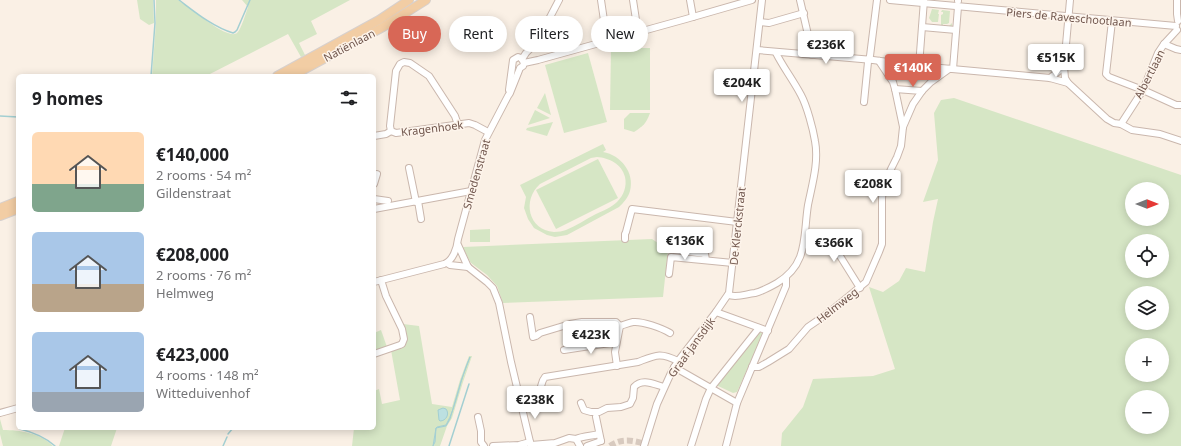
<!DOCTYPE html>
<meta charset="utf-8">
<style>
body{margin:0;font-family:"Noto Sans",sans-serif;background:#f6f6f6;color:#202124;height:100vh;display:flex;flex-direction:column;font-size:15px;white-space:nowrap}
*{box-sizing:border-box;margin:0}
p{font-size:13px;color:#757577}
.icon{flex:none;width:22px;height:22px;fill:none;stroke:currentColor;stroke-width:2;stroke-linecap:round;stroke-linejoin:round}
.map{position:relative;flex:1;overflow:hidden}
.side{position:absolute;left:16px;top:74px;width:360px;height:356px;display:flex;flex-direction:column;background:#fff;border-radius:6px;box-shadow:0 2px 10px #0003}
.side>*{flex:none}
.banner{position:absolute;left:388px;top:16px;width:380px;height:36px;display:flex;gap:8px}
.needle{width:26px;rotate:90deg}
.fabs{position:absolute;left:1125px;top:182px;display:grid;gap:8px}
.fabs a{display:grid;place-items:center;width:44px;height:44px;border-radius:50%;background:#fff;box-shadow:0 2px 10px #0003;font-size:20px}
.price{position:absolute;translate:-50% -34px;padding:0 9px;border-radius:4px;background:#fff;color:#222;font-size:13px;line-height:26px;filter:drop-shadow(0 1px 2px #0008)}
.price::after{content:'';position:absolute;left:50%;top:24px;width:12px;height:9px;margin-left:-6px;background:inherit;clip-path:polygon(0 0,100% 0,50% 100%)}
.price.current{background:#d86756;color:#fff}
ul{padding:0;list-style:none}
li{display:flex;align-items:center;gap:12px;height:100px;padding:0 16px}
li span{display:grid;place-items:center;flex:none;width:112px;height:80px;border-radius:6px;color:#555}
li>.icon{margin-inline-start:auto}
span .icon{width:48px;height:48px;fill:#fffc;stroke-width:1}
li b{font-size:17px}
h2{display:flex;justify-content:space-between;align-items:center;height:48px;padding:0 16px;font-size:17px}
.tag{padding:0 14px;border-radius:18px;background:#fff;box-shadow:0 2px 10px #0003;font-size:14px;line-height:36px}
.tag.current{background:#d86756;color:#fff}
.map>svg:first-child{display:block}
.green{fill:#d6e6c5;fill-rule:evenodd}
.water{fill:#bce0e1;stroke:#a3cfd2}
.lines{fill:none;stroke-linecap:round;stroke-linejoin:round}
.stream{stroke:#a3cfd2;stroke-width:1.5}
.minor-tunnel{stroke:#d8cabf;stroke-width:6;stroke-dasharray:6 3;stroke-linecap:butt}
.minor-casing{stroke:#cab7ad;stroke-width:8}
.major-casing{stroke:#d7d0cd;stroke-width:10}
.minor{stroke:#fff;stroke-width:6}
.major{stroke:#f2cda4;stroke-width:8}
.labels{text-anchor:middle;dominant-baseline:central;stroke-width:3;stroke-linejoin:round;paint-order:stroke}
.street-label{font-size:11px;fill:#70564d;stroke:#fdf4eb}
</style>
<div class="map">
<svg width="1181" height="446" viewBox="0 0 1181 446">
<rect width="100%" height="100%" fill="#faf0e5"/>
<!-- green -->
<g class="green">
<path d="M137 0H153L154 23 149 25 140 19Z"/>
<path d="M156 0C162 0 172 0 178 0 188 5 227 41 237 33 241 30 246 13 248 7L242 0H350L311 21 317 34 299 43 305 55 301 57 288 34 206 76H152L156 23Z"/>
<path d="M932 9 939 10 938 14H939L938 22H932L929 18Z"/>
<path d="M942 10 950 11 949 23 947 24H943V26H949L952 23V28L941 27V15L943 14V12H941Z"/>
<path d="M611 48H650V110H610Z"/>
<path d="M588 53 607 122 564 133 545 65Z"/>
<path d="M545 93 551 115 537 108Z"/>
<path d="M954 98 1181 175V446H781L782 433 803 407 813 379 873 376 895 369 869 287 883 292 899 281 906 268 925 272 933 222 938 199 923 202 938 160 934 113 941 100ZM1132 189H1162V219H1132ZM1132 241H1162V271H1132ZM1132 293H1162V323H1132ZM1132 345H1162V375H1132ZM1132 397H1162V427H1132Z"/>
<path d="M535 110 550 118 528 125Z"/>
<path d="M630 113H650C646 124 643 126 634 132L624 129V119Z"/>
<path d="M553 122 547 136 526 130 527 128Z"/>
<path d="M603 144 606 150 603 152C621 155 635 173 630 191 628 198 624 202 619 207L567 235 555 237 547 235 534 228 528 219 524 208 526 197 520 185ZM597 157C609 158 622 164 625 177 627 186 624 195 617 202 612 207 603 211 596 214 586 219 576 226 566 230 563 231 558 232 554 232 528 230 522 200 540 184L591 158Z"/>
<path d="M598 159 618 198 556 229 536 190Z"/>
<path d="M490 229V242H470V230Z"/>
<path d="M652 239 668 250 663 297 503 303 497 286 487 275 471 263 468 258 463 247Z"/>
<path d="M403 324 419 326 432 404 452 407 460 380 469 356H472L463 382 452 418 447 426 440 446H434L436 428 446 426 450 419 461 381 470 357C459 378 458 405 446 425L437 427 436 428 433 446H352L354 428H374V391L379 389 382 404 400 400 391 350 403 345 407 341Z"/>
<path d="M381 330 387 347 374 352V333Z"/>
<path d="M760 332 763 334 737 392 733 393 716 385Z"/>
<path d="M0 419 3 430C20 430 40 433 53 446H3L0 434Z"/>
<path d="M65 428H117L111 446H59Z"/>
</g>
<!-- water -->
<g class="water">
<path d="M470 357 461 381 450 419 446 426 436 428 435 442 433 446 436 428 437 427 446 425C457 406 460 378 470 357Z"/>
<path d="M443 408 446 409C450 414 446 421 440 421L439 420 438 410Z"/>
</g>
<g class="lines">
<!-- stream -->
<g class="stream">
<path d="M179 0C195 12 213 27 233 33L235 32 237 30 250 0"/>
<path d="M151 76 155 23 154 0"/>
<path d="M0 116 18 117"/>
<path d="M20 429C32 432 45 437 55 446"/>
<path d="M228 434 233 428"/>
<path d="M223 446 227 437"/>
<path d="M449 446 469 384"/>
</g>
<!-- minor-tunnel -->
<path class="minor-tunnel" d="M610 446C621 438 633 440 645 444"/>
<!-- minor casing -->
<g class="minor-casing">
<g id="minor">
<path d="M601 0 607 41"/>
<path d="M633 0 638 33"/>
<path d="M690 0 693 17"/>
<path d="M800 0 812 52V55"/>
<path d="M890 0 1176 26"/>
<path d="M1177 0V14L1178 21"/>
<path d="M958 1V0"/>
<path d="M1112 21 1106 74 1109 77 1143 90 1176 105H1181"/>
<path d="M760 22 769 23 804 13"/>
<path d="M922 27 956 30"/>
<path d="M1164 44 1176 49 1181 50"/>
<path d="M757 50 873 60 919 66 1050 78 1068 83 1107 119 1114 123 1121 124 1143 90 1158 53 1164 44 1177 30"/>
<path d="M522 59 526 53 537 42 559 0"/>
<path d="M879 61 893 82 895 89 903 127"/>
<path d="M524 63 538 60 686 19 752 0"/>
<path d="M919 66 924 0"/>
<path d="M1064 67 1065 78 1068 83"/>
<path d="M953 69 958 7"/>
<path d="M1050 78 1064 67 1070 0"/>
<path d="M895 89 922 91"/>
<path d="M509 90 513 60 518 57 521 58 523 61"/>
<path d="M864 102 868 62 870 56 877 0"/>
<path d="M1121 124 1132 130 1160 134 1181 141"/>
<path d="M391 131 390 126 396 71 400 64 404 62 410 63 429 76 455 116 458 125"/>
<path d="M374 136 386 134 391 131 396 133 469 123 475 125 488 132"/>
<path d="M409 168 416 202"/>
<path d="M374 184 377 174"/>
<path d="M374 199 388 201"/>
<path d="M418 201 421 219"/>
<path d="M374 209 471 191"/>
<path d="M625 239V234L626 232 632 209 737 222"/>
<path d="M458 245 468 267 487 282 493 288 499 303 511 362 531 446"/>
<path d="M804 245C816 247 830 248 840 256L860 288"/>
<path d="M674 250 705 254 706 260"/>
<path d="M447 263 450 265 468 267"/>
<path d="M669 274 671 257 733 263"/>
<path d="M374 282 444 264C453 261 457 248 458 239L485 140 508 96 510 93 520 68 523 66 524 63"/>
<path d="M728 295C738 298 745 294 755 293 763 291 770 287 777 283 809 264 803 236 808 205 812 185 819 162 815 141 813 129 807 106 801 95 793 80 783 67 776 53"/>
<path d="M716 312 768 331"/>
<path d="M530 317 533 337 536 336 540 333 570 324 582 322H616L620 326 615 352 617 366"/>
<path d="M620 326C624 325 628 323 633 322 642 321 662 328 670 333"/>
<path d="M564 350 616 342"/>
<path d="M374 354 400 345 402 344 404 339 402 329 386 296 381 280"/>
<path d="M674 367 737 403"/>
<path d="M752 367H759L768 362 789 349 808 327 827 314 866 282 879 252 882 244V198L883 190 891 169 897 157 901 146 903 127 913 104 922 91 931 82 949 69"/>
<path d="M534 395C544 390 539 384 545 377L638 362C656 355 660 352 678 361"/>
<path d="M520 397C532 395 543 395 556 394"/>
<path d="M581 403 584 410 591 412H599L607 408 621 407 630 404 633 398 634 387C642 378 653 384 664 387"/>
<path d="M0 413 18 408"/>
<path d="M478 417 481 431V442L484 446"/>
<path d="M596 417 601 441"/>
<path d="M576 439C583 436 592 436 599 434"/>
<path d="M531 445 555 443 569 438 576 439 580 446"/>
<path d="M493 446 519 445 530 442"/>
<path d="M587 446 601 441"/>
<path d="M644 446 657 404 671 373 678 361 716 312 729 293 762 0"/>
<path d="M691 446 706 399 711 388 759 328"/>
<path d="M726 446 737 403 786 286V278"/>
</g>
</g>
<!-- major casing -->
<g class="major-casing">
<g id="major">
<path d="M277 76 379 20 409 0"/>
<path d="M292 76 383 27 426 0"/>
<path d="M0 208 18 201"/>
<path d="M0 216 18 209"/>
</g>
</g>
<!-- minor -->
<use href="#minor" class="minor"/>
<!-- major -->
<use href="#major" class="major"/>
</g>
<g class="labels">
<!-- street labels -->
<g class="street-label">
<text transform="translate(1069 17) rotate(5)">Piers de Raveschootlaan</text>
<text transform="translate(349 45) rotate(-28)">Natiënlaan</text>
<text transform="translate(1149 74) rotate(-63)">Albertlaan</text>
<text transform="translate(432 128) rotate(-7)">Kragenhoek</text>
<text transform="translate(476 174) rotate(-74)">Smedenstraat</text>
<text transform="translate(737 226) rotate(-84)">De Klerckstraat</text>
<text transform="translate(837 305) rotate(-38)">Helmweg</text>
<text transform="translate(691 347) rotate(-54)">Graaf Jansdijk</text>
</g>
</g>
</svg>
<div class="fabs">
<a><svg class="needle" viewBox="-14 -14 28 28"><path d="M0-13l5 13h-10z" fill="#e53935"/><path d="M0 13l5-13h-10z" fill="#757577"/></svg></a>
<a><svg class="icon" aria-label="locate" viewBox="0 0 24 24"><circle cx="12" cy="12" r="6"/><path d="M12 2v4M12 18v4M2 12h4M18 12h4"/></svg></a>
<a><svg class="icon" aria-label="layers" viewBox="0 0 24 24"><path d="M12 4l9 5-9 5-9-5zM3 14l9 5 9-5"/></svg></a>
<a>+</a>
<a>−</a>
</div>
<b class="price" style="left:826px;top:65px">€236K</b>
<b class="price" style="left:1056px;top:78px">€515K</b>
<b class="price current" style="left:913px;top:88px">€140K</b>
<b class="price" style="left:742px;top:103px">€204K</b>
<b class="price" style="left:873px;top:204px">€208K</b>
<b class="price" style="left:685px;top:261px">€136K</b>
<b class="price" style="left:834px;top:263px">€366K</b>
<b class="price" style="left:591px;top:355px">€423K</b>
<b class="price" style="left:535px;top:420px">€238K</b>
<div class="banner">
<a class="tag current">Buy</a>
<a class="tag">Rent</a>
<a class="tag">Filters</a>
<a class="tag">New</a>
</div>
<section class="side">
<h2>9 homes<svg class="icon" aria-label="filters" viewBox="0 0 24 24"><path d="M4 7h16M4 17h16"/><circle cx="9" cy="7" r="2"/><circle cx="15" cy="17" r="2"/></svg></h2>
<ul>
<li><span style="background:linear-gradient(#ffd9b3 65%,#7fa58c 0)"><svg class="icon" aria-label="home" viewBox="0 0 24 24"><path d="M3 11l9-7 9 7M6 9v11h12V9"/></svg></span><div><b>€140,000</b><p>2 rooms · 54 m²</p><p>Gildenstraat</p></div></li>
<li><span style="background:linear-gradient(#a9c7e8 65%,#b9a48a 0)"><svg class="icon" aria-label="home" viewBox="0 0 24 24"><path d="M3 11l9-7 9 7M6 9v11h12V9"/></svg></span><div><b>€208,000</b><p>2 rooms · 76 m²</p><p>Helmweg</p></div></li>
<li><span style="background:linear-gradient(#a9c7e8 75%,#9aa5b1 0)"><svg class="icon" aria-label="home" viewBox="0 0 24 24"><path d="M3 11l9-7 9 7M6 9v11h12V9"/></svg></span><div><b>€423,000</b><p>4 rooms · 148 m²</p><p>Witteduivenhof</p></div></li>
</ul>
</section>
</div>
